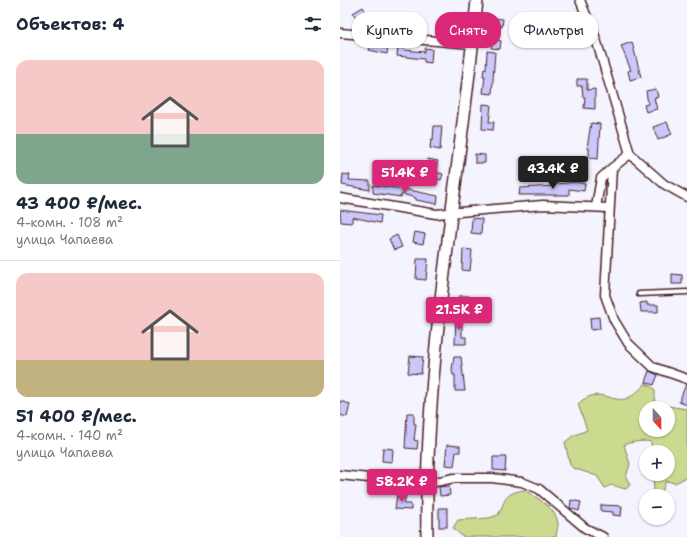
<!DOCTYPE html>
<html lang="ru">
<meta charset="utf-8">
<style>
body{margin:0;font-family:"Shantell Sans",sans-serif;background:#f2f2f3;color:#1f2937;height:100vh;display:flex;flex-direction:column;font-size:15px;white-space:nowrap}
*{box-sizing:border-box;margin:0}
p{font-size:13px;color:#747a83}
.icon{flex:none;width:22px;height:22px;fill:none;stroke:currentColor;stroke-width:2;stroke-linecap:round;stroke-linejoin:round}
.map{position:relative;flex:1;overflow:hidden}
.details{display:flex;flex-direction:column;background:#fff;width:340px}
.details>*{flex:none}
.banner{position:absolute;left:12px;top:12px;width:275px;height:36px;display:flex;gap:8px}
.needle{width:26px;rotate:159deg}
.tools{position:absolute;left:299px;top:401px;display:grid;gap:8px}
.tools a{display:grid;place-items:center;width:36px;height:36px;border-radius:50%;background:#fff;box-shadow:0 1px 3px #0004;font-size:20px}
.price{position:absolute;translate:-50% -34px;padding:0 9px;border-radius:4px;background:#db2777;color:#fff;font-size:13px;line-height:26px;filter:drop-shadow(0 1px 2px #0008)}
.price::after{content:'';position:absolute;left:50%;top:24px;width:12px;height:9px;margin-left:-6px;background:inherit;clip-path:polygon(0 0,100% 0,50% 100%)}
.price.active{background:#222;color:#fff}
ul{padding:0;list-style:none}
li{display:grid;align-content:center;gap:8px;height:212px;padding:0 16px}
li+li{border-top:1px solid #e0e1e3}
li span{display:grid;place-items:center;height:124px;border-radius:12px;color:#555}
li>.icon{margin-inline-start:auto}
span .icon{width:72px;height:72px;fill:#fffc;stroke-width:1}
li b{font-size:17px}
h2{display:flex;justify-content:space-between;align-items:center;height:48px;padding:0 16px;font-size:17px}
.tag{padding:0 14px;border-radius:16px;background:#fff;box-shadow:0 1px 3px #0004;font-size:14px;line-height:36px}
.tag.active{background:#db2777;color:#fff}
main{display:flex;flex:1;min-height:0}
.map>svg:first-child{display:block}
.green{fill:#cadb8f;stroke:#8a7d5d;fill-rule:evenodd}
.building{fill:#cac8fb;stroke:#4a1f2b}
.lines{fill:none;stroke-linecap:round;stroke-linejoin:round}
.lane-casing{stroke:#4a1f2b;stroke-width:7}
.street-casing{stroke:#4a1f2b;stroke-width:11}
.secondary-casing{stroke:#4a1f2b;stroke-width:14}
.lane{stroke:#fff;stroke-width:4}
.street{stroke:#fff;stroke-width:8}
.secondary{stroke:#fff;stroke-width:11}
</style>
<main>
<section class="details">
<h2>Объектов: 4<svg class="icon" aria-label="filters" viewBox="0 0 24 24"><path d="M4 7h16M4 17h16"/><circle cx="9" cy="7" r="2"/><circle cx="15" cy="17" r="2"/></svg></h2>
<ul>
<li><span style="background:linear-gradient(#f6c9c9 60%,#7fa58c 0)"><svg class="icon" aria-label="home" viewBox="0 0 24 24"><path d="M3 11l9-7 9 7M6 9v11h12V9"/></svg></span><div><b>43 400 ₽/мес.</b><p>4-комн. · 108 m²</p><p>улица Чапаева</p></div></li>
<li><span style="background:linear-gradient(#f6c9c9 70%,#c2b280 0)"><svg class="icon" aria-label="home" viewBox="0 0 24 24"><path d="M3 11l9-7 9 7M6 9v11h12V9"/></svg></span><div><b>51 400 ₽/мес.</b><p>4-комн. · 140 m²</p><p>улица Чапаева</p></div></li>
</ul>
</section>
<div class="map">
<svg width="347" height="537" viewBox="0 0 347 537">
<rect width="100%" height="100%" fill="#f4f4fe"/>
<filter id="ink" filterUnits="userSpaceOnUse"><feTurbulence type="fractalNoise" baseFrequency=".025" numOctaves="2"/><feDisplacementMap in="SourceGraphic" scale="8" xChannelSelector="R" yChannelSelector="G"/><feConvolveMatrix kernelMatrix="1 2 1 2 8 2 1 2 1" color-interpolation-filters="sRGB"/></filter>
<g filter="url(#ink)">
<!-- green -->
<g class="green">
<path d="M305 384 311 386 315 390V404L347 409V477L335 483 326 481 323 490 319 492 314 491 313 474H328V452H312L311 442C307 440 288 442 284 445L290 464 286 477 290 485 286 489C278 488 272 482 265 488L257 476 233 468 230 465 225 442 233 436 247 430 238 404C259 384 273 405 288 398 295 395 300 389 305 384ZM306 408H328V430H306Z"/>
<path d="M184 490C196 497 218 509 218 525 218 528 216 533 216 537H123L113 528 118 520 149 518 158 515C167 498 163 494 184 490Z"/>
</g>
<!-- building -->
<g class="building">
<path d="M23 7 28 16 18 21 13 13Z"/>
<path d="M154 18 163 19 162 27 160 26 158 40 161 41 160 49 151 48Z"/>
<path d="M112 20 120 21 119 37H111Z"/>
<path d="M292 42 301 77 290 80 288 71 291 70 281 46Z"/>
<path d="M31 44 48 47 47 54 29 50Z"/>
<path d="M58 47 64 48V50L85 52V48L92 49 91 63 84 62V59L57 56Z"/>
<path d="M147 51 155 52 152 94 143 93 145 76H143L144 68 146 69Z"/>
<path d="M237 79H247V90L255 89V109L244 108 245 97H243L242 86H237Z"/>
<path d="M316 89 318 97 314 98 317 109 306 112 304 105 308 104 306 91Z"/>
<path d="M143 104 151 105 149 122H154L153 130 142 129Z"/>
<path d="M327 122 332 134 318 140 313 127Z"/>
<path d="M251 123 260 124 258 159 249 158V148H247Z"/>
<path d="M94 126H102L100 150 90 148 91 139 93 140Z"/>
<path d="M135 154 145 155V163H135Z"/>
<path d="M88 159 98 161 95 172 103 174 101 180 85 177Z"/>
<path d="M3 174 10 175 9 180 30 181V190L2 185Z"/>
<path d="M237 182 245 184 244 191 229 189V195H179L180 188 215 186V184Z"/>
<path d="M33 185 64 189 98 196 97 204 76 200V198L62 194 61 197 33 193Z"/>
<path d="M0 210 41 215 40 223 12 217V223L1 222Z"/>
<path d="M132 218 142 219 141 234 131 233Z"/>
<path d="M75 232 85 234 83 244 73 242Z"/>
<path d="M57 235 62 247 54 250 49 239Z"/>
<path d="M123 249 132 250 130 271 122 270Z"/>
<path d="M77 259H88L86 280 76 279Z"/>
<path d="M332 274 342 275V284H332Z"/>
<path d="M119 296H129L126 306 118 305Z"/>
<path d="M307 302V305H318V312H301L300 303Z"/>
<path d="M116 314H122V337H126V344H115Z"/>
<path d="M259 317 260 329 251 330 250 318Z"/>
<path d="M70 356 83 357 81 374 68 373Z"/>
<path d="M114 357H121L125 391H115V375H113L112 369Z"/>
<path d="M309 371 318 375 314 385 305 382Z"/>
<path d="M346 384H347V405L339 402Z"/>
<path d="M0 401 10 404 7 417 0 415Z"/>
<path d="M67 413H74V424H76L74 440 78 441 77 449 65 448Z"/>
<path d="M107 445 120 446V452H116L114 466 105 465Z"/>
<path d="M43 448 53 449 52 462 42 461Z"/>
<path d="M153 457H166L165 471 153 470Z"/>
<path d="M109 486 110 495 100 496 99 487Z"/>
<path d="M57 494 66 495 64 504H71V510L55 509Z"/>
<path d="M231 500 241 502 239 511 230 508Z"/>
<path d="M261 505 282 506 281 516 273 515V512L261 511Z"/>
<rect x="99" y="508" width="8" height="19"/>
</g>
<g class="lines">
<!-- lane casing -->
<g class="lane-casing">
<path id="lane" d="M299 294 347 292"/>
</g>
<!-- street casing -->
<g class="street-casing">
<g id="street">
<path d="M240 0 256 39 290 154 324 184 347 197"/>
<path d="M0 33 133 44"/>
<path d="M290 154 272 168 265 295 274 320 288 343 313 367 347 379"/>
<path d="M0 198 96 214 203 205 269 208"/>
<path d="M256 207 261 178 272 168"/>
<path d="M0 475 86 484 114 478H152L182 482 199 489 245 528 263 537"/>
</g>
</g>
<!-- secondary casing -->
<g class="secondary-casing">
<path id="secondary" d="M87 537C84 357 120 179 137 0"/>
</g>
<!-- lane -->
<use href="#lane" class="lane"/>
<!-- street -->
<use href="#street" class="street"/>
<!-- secondary -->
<use href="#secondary" class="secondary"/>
</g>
</g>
</svg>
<div class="tools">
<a><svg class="needle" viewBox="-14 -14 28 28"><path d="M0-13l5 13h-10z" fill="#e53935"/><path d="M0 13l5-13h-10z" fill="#747a83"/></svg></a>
<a>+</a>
<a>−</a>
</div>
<b class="price active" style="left:213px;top:190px">43.4K ₽</b>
<b class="price" style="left:65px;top:194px">51.4K ₽</b>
<b class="price" style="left:119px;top:331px">21.5K ₽</b>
<b class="price" style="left:62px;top:503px">58.2K ₽</b>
<div class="banner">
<a class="tag">Купить</a>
<a class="tag active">Снять</a>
<a class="tag">Фильтры</a>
</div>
</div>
</main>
